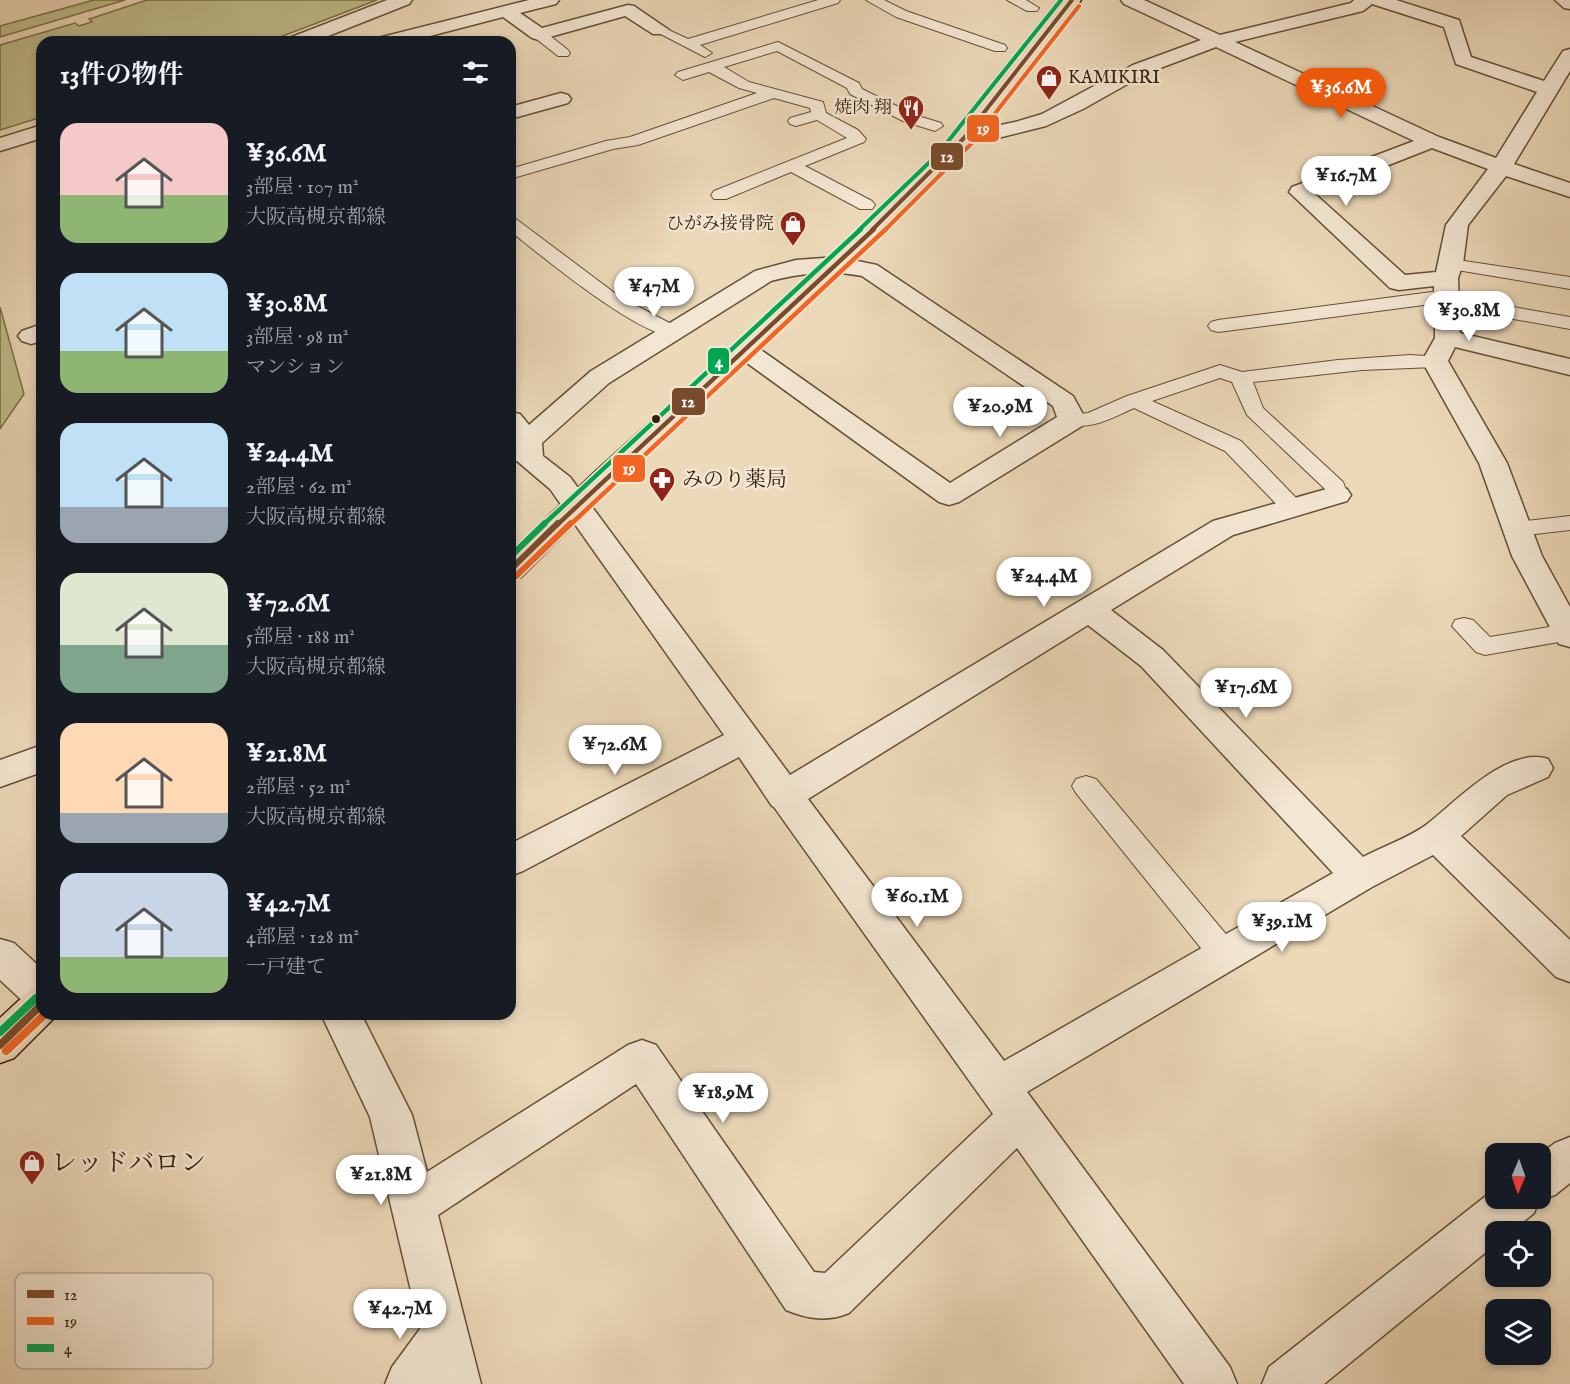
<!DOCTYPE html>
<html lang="ja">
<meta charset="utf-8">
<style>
body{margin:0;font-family:"IM FELL English","Noto Serif JP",serif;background:#20242c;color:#f1f3f6;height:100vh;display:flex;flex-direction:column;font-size:22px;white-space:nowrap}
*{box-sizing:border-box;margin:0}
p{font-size:20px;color:#9ea1a6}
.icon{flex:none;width:33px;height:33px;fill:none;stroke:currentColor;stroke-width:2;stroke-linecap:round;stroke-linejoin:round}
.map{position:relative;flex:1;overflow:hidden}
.drawer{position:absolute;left:36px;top:36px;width:480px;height:984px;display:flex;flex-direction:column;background:#171b24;border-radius:18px;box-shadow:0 3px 9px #0003}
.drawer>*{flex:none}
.needle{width:39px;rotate:182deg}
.buttons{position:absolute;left:1485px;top:1143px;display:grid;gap:12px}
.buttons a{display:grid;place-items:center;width:66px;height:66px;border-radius:12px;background:#171b24;box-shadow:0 3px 9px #0003;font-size:30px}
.price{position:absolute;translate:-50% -51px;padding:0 14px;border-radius:21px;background:#fff;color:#222;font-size:20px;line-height:39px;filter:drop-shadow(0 2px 3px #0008)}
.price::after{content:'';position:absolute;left:50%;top:36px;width:18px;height:14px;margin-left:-9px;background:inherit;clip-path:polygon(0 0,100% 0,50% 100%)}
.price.current{background:#ea580c;color:#fff}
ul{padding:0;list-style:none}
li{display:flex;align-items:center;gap:18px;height:150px;padding:0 24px}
li span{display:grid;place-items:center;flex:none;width:168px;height:120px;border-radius:18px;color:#555}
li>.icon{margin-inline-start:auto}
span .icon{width:72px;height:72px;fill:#fffc;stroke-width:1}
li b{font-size:26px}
h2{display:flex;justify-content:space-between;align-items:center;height:72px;padding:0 24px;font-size:26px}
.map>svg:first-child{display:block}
.green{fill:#bfbd8a;stroke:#7c6e48;stroke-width:1.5}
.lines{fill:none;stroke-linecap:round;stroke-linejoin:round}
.service-casing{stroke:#654e34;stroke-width:2}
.minor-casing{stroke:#654e34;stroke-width:3}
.tertiary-casing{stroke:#654e34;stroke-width:3}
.primary-casing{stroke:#382007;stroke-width:3}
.service{fill:#f3e6d2;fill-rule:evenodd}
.minor{fill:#f3e6d2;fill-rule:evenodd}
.tertiary{fill:#f3e6d2;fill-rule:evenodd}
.primary{fill:#ecd9b9;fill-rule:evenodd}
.bus-1-far3-casing{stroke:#f3e6d2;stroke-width:7}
.bus-1-far2-casing{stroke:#f3e6d2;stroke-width:8}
.bus-1-far1-casing{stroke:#f3e6d2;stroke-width:10}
.bus-1-casing{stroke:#f3e6d2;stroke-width:12}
.bus-2-far3-casing{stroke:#f3e6d2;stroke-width:7}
.bus-2-far2-casing{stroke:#f3e6d2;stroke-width:8}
.bus-2-far1-casing{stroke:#f3e6d2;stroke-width:10}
.bus-2-casing{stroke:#f3e6d2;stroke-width:12}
.bus-3-far3-casing{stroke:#f3e6d2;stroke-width:7}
.bus-3-far2-casing{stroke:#f3e6d2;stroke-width:8}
.bus-3-far1-casing{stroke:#f3e6d2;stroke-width:10}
.bus-3-casing{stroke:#f3e6d2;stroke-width:12}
.bus-1-far3{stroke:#7a4b2a;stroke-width:4}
.bus-1-far2{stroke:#7a4b2a;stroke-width:4.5}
.bus-1-far1{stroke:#7a4b2a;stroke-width:6}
.bus-1{stroke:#7a4b2a;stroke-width:8}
.bus-2-far3{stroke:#f26522;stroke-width:4}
.bus-2-far2{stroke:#f26522;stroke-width:4.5}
.bus-2-far1{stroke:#f26522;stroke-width:6}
.bus-2{stroke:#f26522;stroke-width:8}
.bus-3-far3{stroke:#00a651;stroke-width:4}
.bus-3-far2{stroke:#00a651;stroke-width:4.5}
.bus-3-far1{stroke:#00a651;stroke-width:6}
.bus-3{stroke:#00a651;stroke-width:8}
.bus-dot{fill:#382007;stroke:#f3e6d2;stroke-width:2}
.labels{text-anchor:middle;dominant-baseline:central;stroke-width:5;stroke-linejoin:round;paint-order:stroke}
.far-poi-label{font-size:18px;fill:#382007;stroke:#f3e6d2;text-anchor:end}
.poi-label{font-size:21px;fill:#382007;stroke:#f3e6d2;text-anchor:start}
.near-poi-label{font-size:26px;fill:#382007;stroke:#f3e6d2;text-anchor:start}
.key{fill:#f3e6d2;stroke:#bbab95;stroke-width:1.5}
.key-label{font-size:16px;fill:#382007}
.line-badge{stroke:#f3e6d2;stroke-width:2}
.badge-label{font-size:16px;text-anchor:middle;font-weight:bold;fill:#fff}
</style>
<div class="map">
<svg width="1570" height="1384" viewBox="0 0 1570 1384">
<rect width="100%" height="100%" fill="#ecd9b9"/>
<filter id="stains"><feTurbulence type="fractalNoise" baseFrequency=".00333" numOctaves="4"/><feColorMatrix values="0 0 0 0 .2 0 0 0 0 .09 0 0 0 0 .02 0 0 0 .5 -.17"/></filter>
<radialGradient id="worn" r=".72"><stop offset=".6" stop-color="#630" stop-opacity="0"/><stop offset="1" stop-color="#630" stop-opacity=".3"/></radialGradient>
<!-- green -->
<g class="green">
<path d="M94 0H125L0 37V26Z"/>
<path d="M147 0H377L267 42H42V117L0 130V45L75 23 79 26 92 22 89 19Z"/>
<path d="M0 307 24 394 0 429Z"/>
</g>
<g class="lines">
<!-- service casing -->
<g class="service-casing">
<g id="service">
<path d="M818 0H840L838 3 700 45 712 53 705 57 653 30 660 26 688 39Z"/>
<path d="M866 0H884L906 11 1005 45 1007 48 1005 51H995L896 17Z"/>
<path d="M1007 0H1026L1039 8 1037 11H1027Z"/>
<path d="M539 30 544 31 568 50 570 53 568 56H558L534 37 532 34 534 31Z"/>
<path d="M778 42 859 83 862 89 915 115 941 123 943 126 935 131 903 121 850 94 847 88 777 51 724 67 749 82 823 102 826 113 858 130 866 139 864 142 805 166 872 201 875 205 872 209H860L791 172 726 199H714L711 195 714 191 847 138 817 120 796 126 790 124 788 121 790 118 811 112 810 108 774 98 638 145 613 149 510 179V169L606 141 630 137 757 93 739 88 709 72 683 80 675 75 678 72Z"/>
<path d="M510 218 516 219 620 297 679 328 682 332 679 336C647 344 538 253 510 231Z"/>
<path d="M1451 259 1570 277V289L1445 268 1442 264 1445 260Z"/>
<path d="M1447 290 1454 292 1456 297 1570 317V329L1447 307 1439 303 1218 332 1211 330 1208 326 1211 322 1218 320Z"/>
<path d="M1410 355 1442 357 1445 361 1442 365 1435 367 1362 370 1253 382 1263 408 1343 482 1348 495 1345 500 1337 502 1329 500 1325 489 1247 415 1232 382 1220 378 1152 401 1241 441 1301 503 1304 508 1301 513 1293 515 1285 513 1225 451 1134 408C1112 418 1090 431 1065 424L1062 420 1065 416 1088 413 1127 396 1220 365 1242 372 1338 360Z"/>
<path d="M1570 516V530L1517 536 1509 534 1506 529 1509 524 1517 522Z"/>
<path d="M1464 618 1473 620 1490 637 1567 624H1570V640L1485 655 1476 652 1452 626 1455 620Z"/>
<path d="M1086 776 1096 779 1235 945 1239 954 1235 963 1224 967 1213 963 1076 793 1072 786 1076 779Z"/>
</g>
</g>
<!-- minor casing -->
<g class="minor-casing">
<g id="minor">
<path d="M529 0H559L556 4 520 13 542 28 628 5 634 6 669 30 667 34H653L625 16 539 40 532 38 503 17 407 42H376L378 38Z"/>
<path d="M1121 0H1144L1220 35 1351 3 1354 0H1396L1459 20 1471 57 1544 81 1563 51 1570 49V71L1514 164 1570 183V197L1506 176 1468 225 1463 264 1458 278 1460 333 1570 359V375L1455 347 1448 361 1507 463 1542 556 1570 607V647L1559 644 1512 556 1479 463 1422 361 1435 338 1434 286 1399 290 1390 288 1289 192 1292 187 1414 141 1216 47 1147 73 1083 109 1046 126 986 141 964 144 957 142 954 138 957 134 1015 122 1042 114 1133 65 1201 40 1124 4ZM1372 4 1444 27 1456 64 1537 92 1496 158 1439 137 1235 42 1363 11ZM1432 148 1488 169 1446 225 1436 272 1405 275 1315 194Z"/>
<path d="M1555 0H1570V9L1564 8Z"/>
<path d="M561 93 568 95 571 99 568 103 510 119V107Z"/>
<path d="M838 257 877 265 1073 396 1086 420 1082 426 959 502 949 505 939 502 736 355 732 350 736 345 745 342 754 345 950 483 1057 417 1053 406 862 276C830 270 802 273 771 281L609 383 542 443 543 456 570 477 790 775 1213 521 1337 486 1347 489 1351 495 1347 501 1233 535 1111 610 1163 650 1363 857C1384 846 1408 838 1426 825 1456 802 1507 746 1548 759L1553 768 1548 777 1507 795 1461 836 1570 940V982L1556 977 1433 855 1372 887 1027 1092 1230 1367 1237 1384H1184L1017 1148 849 1313C827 1322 808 1319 786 1310L636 1084 438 1215 481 1384H385L392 1367 420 1329 370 1117 321 1014H361L412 1115 427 1172 628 1045 642 1040 656 1045 814 1272 825 1273 993 1114 774 807 772 806 739 757 523 871 510 876V844L724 735 550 489 517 461 510 462V442L512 440 510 437V412L520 414 529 425 591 371 755 271 796 260ZM1088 625 1141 666 1333 873 1004 1061 808 799Z"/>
<path d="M42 324V341L31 344 22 341 18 336 22 331Z"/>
<path d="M42 745V772L0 787V760Z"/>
<path d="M1570 1137V1183L1555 1195 1539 1200 1534 1213 1511 1232H1496V1244L1324 1384H1262L1269 1367 1496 1188V1198H1540V1154L1555 1143Z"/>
</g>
</g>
<!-- tertiary casing -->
<g class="tertiary-casing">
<g id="tertiary">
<path d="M387 0H412L409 4 313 42H287L289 38Z"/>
<path d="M42 125V138L0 151V138Z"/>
<path d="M0 939 14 943 42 969V1011L28 1006 0 980Z"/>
</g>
</g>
<!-- primary casing -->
<g class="primary-casing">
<g id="primary">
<path d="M1063 0H1081L971 142 951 166 846 269 616 483 521 577 510 580V553L596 471 830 259 935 156 957 134Z"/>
<path d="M42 987V1014H57L56 1016 14 1058 0 1063V1018L28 992Z"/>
</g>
</g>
<!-- service -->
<use href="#service" class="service"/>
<!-- minor -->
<use href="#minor" class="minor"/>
<!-- tertiary -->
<use href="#tertiary" class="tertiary"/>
<!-- primary -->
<use href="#primary" class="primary"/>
<!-- bus-1-far3 casing -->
<g class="bus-1-far3-casing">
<path id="bus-1-far3" d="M872 230 964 138 1072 0"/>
</g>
<!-- bus-1-far2 casing -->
<g class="bus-1-far2-casing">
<path id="bus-1-far2" d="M557 525 874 229"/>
</g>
<!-- bus-1-far1 casing -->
<g class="bus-1-far1-casing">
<path id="bus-1-far1" d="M510 570 558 523"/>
</g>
<!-- bus-1 casing -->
<g class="bus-1-casing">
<path id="bus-1" d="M0 1045 42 1004"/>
</g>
<!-- bus-2-far3 casing -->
<g class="bus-2-far3-casing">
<path id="bus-2-far3" d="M885 230 971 144 1079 6"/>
</g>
<!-- bus-2-far2 casing -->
<g class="bus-2-far2-casing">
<path id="bus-2-far2" d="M570 525 886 229"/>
</g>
<!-- bus-2-far1 casing -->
<g class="bus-2-far1-casing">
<path id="bus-2-far1" d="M516 576 571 523"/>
</g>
<!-- bus-2 casing -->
<g class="bus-2-casing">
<path id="bus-2" d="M6 1051 45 1014"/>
</g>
<!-- bus-3-far3 casing -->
<g class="bus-3-far3-casing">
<path id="bus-3-far3" d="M859 230 937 155 1061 0"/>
</g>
<!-- bus-3-far2 casing -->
<g class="bus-3-far2-casing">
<path id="bus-3-far2" d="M543 525 861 229"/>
</g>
<!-- bus-3-far1 casing -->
<g class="bus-3-far1-casing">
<path id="bus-3-far1" d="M510 557 545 523"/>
</g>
<!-- bus-3 casing -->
<g class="bus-3-casing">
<path id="bus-3" d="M0 1032 36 998"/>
</g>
<!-- bus-1-far3 -->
<use href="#bus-1-far3" class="bus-1-far3"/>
<!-- bus-1-far2 -->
<use href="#bus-1-far2" class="bus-1-far2"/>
<!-- bus-1-far1 -->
<use href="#bus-1-far1" class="bus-1-far1"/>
<!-- bus-1 -->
<use href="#bus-1" class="bus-1"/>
<!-- bus-2-far3 -->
<use href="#bus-2-far3" class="bus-2-far3"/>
<!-- bus-2-far2 -->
<use href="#bus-2-far2" class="bus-2-far2"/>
<!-- bus-2-far1 -->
<use href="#bus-2-far1" class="bus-2-far1"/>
<!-- bus-2 -->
<use href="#bus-2" class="bus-2"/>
<!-- bus-3-far3 -->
<use href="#bus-3-far3" class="bus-3-far3"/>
<!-- bus-3-far2 -->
<use href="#bus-3-far2" class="bus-3-far2"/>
<!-- bus-3-far1 -->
<use href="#bus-3-far1" class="bus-3-far1"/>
<!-- bus-3 -->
<use href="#bus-3" class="bus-3"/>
</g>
<!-- icons -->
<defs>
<g id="shop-pin" transform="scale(1.35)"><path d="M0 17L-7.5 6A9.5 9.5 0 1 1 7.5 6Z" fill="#8f2418" stroke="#f3e6d2"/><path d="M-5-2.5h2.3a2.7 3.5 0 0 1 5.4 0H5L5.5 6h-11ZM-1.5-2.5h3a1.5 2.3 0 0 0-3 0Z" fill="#fff"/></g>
<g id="restaurant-pin" transform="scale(1.35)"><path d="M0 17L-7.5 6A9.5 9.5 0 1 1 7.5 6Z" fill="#8f2418" stroke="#f3e6d2"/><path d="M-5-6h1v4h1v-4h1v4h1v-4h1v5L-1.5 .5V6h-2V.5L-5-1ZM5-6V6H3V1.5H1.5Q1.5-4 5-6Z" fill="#fff"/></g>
<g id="pharmacy-pin" transform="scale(1.35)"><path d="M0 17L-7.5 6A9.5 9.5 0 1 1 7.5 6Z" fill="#8f2418" stroke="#f3e6d2"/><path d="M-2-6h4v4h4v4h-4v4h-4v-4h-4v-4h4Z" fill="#fff"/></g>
</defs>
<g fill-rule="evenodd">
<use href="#shop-pin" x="1049" y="78"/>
<use href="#restaurant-pin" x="911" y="108"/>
<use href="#shop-pin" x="793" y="224"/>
<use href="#pharmacy-pin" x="662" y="480"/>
<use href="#shop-pin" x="32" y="1163"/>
</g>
<!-- markers -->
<circle class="bus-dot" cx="656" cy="419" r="5"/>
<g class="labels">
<!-- far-poi labels -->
<g class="far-poi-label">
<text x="1068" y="78" text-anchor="start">KAMIKIRI</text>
<text x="892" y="108">焼肉 翔</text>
<text x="774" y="224">ひがみ接骨院</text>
</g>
<!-- poi labels -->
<g class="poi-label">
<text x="682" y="480">みのり薬局</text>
</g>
<!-- near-poi labels -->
<g class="near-poi-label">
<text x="51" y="1163">レッドバロン</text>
</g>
</g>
<!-- legend -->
<rect x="15" y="1273" width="198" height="96" rx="9" class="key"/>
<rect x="27" y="1290" width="27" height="8" fill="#7a4b2a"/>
<rect x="27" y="1317" width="27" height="8" fill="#f26522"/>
<rect x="27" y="1344" width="27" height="8" fill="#00a651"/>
<g class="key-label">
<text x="64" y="1300">12</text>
<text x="64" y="1327">19</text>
<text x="64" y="1354">4</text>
</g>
<g class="line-badge">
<rect x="966" y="114" width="34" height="29" rx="6" fill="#f26522"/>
<rect x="930" y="142" width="34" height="29" rx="6" fill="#7a4b2a"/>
<rect x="707" y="347" width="23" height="28" rx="6" fill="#00a651"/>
<rect x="671" y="387" width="35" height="29" rx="6" fill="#7a4b2a"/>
<rect x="612" y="454" width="34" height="29" rx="6" fill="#f26522"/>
</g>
<g class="badge-label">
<text x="983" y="134">19</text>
<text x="947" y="162">12</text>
<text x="719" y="367">4</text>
<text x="688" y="407">12</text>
<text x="629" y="474">19</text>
</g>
<rect width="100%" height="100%" filter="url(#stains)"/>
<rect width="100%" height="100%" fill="url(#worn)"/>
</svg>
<div class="buttons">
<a><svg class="needle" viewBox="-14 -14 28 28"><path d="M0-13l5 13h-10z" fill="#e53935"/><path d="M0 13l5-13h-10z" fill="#9ea1a6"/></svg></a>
<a><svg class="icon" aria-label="locate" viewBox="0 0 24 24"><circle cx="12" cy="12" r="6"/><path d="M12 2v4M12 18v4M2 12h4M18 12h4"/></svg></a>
<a><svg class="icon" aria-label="layers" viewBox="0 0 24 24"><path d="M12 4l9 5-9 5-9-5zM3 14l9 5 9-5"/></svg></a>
</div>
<b class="price current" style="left:1341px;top:119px">¥36.6M</b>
<b class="price" style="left:1346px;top:207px">¥16.7M</b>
<b class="price" style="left:654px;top:318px">¥47M</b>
<b class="price" style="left:1469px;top:342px">¥30.8M</b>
<b class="price" style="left:1000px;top:438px">¥20.9M</b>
<b class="price" style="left:1044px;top:608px">¥24.4M</b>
<b class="price" style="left:1246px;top:719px">¥17.6M</b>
<b class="price" style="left:615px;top:776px">¥72.6M</b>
<b class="price" style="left:917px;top:928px">¥60.1M</b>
<b class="price" style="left:1282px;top:953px">¥39.1M</b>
<b class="price" style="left:723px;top:1124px">¥18.9M</b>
<b class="price" style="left:381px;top:1206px">¥21.8M</b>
<b class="price" style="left:400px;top:1340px">¥42.7M</b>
<section class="drawer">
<h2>13件の物件<svg class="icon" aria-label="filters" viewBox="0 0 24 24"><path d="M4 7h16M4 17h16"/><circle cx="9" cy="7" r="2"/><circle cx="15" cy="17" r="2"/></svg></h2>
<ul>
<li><span style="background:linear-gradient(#f6c9c9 60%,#8fb573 0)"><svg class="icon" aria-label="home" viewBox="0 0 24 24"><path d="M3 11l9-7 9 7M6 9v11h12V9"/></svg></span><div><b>¥36.6M</b><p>3部屋 · 107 m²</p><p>大阪高槻京都線</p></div></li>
<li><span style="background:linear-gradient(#bfe0f5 65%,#8fb573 0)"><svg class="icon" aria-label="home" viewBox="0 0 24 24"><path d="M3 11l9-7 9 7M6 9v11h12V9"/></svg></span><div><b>¥30.8M</b><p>3部屋 · 98 m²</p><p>マンション</p></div></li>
<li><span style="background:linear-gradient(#bfe0f5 70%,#9aa5b1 0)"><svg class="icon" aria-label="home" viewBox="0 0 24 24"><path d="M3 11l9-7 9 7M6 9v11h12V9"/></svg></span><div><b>¥24.4M</b><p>2部屋 · 62 m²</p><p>大阪高槻京都線</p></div></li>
<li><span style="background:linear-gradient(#dfe7d0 60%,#7fa58c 0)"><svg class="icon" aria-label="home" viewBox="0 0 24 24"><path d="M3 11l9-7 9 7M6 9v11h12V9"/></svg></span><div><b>¥72.6M</b><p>5部屋 · 188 m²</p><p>大阪高槻京都線</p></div></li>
<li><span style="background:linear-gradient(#ffd9b3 75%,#9aa5b1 0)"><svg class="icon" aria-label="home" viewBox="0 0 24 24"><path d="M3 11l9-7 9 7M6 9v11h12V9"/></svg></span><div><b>¥21.8M</b><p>2部屋 · 52 m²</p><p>大阪高槻京都線</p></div></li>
<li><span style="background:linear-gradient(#c9d6e8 70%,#8fb573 0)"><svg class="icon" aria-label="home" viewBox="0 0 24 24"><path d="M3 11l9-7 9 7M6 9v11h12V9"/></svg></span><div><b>¥42.7M</b><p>4部屋 · 128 m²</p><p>一戸建て</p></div></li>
</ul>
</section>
</div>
